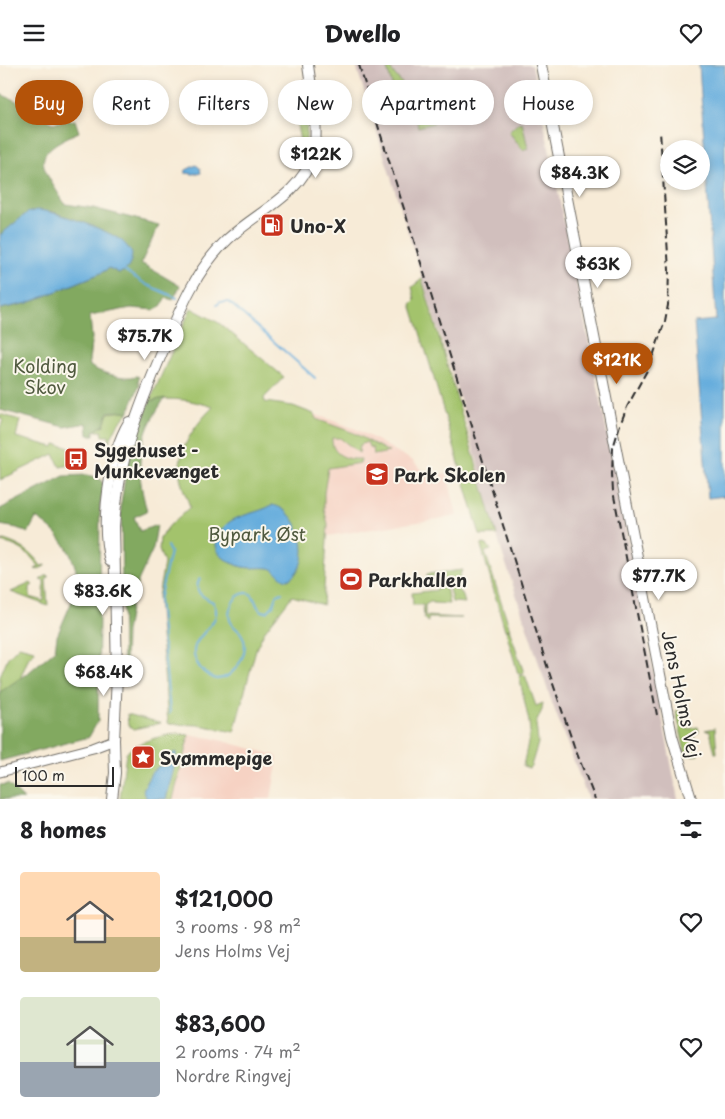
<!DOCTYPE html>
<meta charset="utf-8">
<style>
body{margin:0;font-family:"Playpen Sans",sans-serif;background:#f2f2f2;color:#202124;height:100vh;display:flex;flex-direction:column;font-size:19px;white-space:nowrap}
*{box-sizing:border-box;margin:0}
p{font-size:16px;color:#757577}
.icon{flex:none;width:28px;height:28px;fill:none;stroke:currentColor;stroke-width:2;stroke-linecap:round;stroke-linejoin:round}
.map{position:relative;height:734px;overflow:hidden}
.drawer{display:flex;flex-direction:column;background:#fff;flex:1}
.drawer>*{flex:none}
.top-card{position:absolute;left:15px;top:15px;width:695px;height:45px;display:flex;gap:10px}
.fabs{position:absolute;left:660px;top:75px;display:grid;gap:10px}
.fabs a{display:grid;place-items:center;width:50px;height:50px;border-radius:50%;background:#fff;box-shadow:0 2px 8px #0003;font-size:25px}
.scale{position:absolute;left:15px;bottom:12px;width:99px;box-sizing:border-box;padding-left:5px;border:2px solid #2b2b2b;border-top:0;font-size:14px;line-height:18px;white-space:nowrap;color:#2b2b2b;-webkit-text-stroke:4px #fbf7ec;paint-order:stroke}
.price{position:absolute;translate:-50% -42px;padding:0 11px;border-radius:18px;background:#fff;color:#222;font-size:16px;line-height:32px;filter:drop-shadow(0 1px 2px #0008)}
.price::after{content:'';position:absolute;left:50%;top:30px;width:15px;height:11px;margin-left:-8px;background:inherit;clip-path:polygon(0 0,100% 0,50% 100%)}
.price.selected{background:#b45309;color:#fff}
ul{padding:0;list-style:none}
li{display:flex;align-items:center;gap:15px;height:125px;padding:0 20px}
li span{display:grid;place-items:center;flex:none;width:140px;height:100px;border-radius:5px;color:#555}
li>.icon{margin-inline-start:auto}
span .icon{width:60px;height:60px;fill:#fffc;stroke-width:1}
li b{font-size:21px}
h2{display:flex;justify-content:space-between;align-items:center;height:60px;padding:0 20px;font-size:21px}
.tag{padding:0 18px;border-radius:22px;background:#fff;box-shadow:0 2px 8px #0003;font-size:18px;line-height:45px}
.tag.selected{background:#b45309;color:#fff}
header{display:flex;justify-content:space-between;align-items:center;height:65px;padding:0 20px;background:#fff;font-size:22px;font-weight:800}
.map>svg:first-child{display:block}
.built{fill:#f6d2c3}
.industrial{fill:#d1bfbd}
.green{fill:#a3c36c;stroke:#67774c}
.forest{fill:#82a960;stroke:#566a46}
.water{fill:#66addd;stroke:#486c84}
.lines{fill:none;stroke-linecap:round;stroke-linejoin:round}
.stream{stroke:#66addd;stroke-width:2}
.tertiary-casing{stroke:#726e67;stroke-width:11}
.secondary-casing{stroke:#726e67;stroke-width:12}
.tertiary{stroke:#fff;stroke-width:9}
.secondary{stroke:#fff;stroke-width:10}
.rail{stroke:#2b2b2b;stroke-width:2;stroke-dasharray:8 4;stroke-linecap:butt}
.labels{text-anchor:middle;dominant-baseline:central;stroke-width:4;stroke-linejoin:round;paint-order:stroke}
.poi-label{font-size:18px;font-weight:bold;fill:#2b2b2b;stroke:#fbf7ec;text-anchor:start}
.park-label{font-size:18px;fill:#4f593e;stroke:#fbf7ec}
.street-label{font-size:18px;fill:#2b2b2b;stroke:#fbf7ec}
</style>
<header><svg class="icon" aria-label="menu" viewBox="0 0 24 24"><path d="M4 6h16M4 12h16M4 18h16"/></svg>Dwello<svg class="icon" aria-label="heart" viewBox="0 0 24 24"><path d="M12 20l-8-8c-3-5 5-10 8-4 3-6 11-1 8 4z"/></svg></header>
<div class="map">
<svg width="725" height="734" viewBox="0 0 725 734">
<rect width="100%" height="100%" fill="#fbf7ec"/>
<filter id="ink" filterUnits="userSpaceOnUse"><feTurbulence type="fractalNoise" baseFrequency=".02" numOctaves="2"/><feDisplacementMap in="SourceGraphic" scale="10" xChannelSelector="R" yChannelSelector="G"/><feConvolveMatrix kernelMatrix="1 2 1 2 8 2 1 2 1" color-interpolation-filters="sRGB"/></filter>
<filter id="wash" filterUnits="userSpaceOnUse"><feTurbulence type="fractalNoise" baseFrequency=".0096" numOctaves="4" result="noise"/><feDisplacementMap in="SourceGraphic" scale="20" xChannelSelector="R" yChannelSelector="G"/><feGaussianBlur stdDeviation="1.12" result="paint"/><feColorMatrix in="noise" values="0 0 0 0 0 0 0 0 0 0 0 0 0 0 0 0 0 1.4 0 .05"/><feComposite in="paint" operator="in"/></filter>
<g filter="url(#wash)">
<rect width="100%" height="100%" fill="#f7ebd7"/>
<!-- built -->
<g class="built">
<path d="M314 349 356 364 380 377 413 396 428 411 447 408 457 451 327 471 328 459 324 444V428L328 403Z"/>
<path d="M189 670 212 673 275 690 278 693 271 734H173Z"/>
</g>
<!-- industrial -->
<path class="industrial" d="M356 0H532L600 332 678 734H588L551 635 500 481 461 337Z"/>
<!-- green -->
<g class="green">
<path d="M386 0H387L434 58 418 62 414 39 405 41 400 26H394Z"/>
<path d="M296 56H303V60L307 61 306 75 303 83 301 80Z"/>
<path d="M522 57 528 83 523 85 509 67 518 58Z"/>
<path d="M422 214 497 470H480L428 293 411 239 415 235 412 222Z"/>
<path d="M191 243 219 258 284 312 264 333 265 337 293 341 314 349 316 354 354 368 389 387 374 390 373 383 369 382 367 377 360 380 359 388 340 373H332C331 390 347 395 361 394L360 398 328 403 324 428V444L328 459 323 540 292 531 264 567 256 584 234 667 200 660 168 659 158 532 164 498 159 485 160 473 170 460 190 442C187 432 181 421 180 411 177 384 195 360 213 342 192 335 173 332 150 336Z"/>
<path d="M125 346 128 348 118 359 109 377V371H103L102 366H96L97 364 104 360 108 348Z"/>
<path d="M0 349 20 355 16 372 54 382 55 379 77 384 79 390H82V398L60 402 54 389 0 415V363L3 355 0 353Z"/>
<path d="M4 475C20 480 32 487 41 501L45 500V501L37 505 35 504 39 502C29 487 17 480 0 477V476Z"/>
<path d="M483 479 487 480 491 485 485 487 510 564 505 565 481 481Z"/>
<path d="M462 505 460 510 461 518 457 520 459 527 462 528 465 538 452 537 448 519H439L437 511 427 512V509Z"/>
<path d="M47 510 49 512 46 514 48 541 11 527 31 518 33 520 30 522V532L44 536V516L40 515Z"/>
<path d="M437 521H446L449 539 433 538V537H430L425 540V551L462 553H428V557L424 554 423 540H413L412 528 437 525Z"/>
<path d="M510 565V566L524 608 518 609 506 566Z"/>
<path d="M19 581 34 585 35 587 29 592 20 614 0 631V611L8 592Z"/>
<path d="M525 610 536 641 543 638 542 645 536 658 538 678 531 701 529 703 523 701 530 668 529 657 519 611Z"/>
<path d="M685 645V651H687L688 660 687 661V664L698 662 699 667 694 669 698 690 686 691 676 646Z"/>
<path d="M127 649 161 658 134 664 128 660Z"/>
<path d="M715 663 717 688H715L710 666 705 665Z"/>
<path d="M178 669 189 670 173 734H120L126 688C136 677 162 670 178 669Z"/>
</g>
<!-- forest -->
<g class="forest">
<path d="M0 29 33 43 52 58 75 55 79 67C28 89 40 99 65 139L93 143 159 160 141 198 180 221 173 235 166 233 161 241 155 245 131 243 90 251 92 273 89 295 90 301C99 308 127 315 137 311L139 312 138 318 140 319 128 348 125 346 108 347 104 360 94 366V370H88L87 358 65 362 0 345V244L28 238 101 208 109 203 119 208 125 206 100 165 51 146 0 170Z"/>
<path d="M165 333C138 372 134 400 147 446L134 452 140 466 157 460 153 484 139 514 131 538 126 567 125 603 123 604 121 439 126 406 134 376 150 336Z"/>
<path d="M87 410 99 413 104 420 100 440 98 656 89 672 0 696V627L29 607 55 585 57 571 75 529 79 526C78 495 63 469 36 453L28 468 17 463 0 460V444L64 411Z"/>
<path d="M8 719 24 734H0V720Z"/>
</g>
<!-- water -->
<g class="water">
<path d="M699 0H725V431L708 433 694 257 716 255Z"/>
<path d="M196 100 200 103 201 108 193 109 185 108 186 105Z"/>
<path d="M36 145C54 145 108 165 122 176 126 180 130 184 132 189 131 198 129 206 119 208L109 203 101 208 28 238 0 244V170L27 148Z"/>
<path d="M272 440C301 444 316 499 288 515 279 514 277 504 269 503 261 502 251 504 242 502 219 495 205 480 227 459 236 450 259 448 272 440Z"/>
<path d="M176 687V695L166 734H147L143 725 151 708 159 701 170 700 173 692V688Z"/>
</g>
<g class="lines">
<!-- stream -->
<g class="stream">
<path d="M125 206 147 220 177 233"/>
<path d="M217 240 220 237H229L315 313"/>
<path d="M167 481 170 487 159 535 170 648"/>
<path d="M200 513C193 527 201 531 213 537 228 561 184 570 196 596 201 606 206 610 216 614 225 614 230 610 236 603 244 593 249 579 240 567 236 563 232 561 230 555 227 545 234 529 246 528 258 527 252 546 267 547L273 541 277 530 282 528"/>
</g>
</g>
</g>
<g filter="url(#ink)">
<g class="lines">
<!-- tertiary casing -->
<g class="tertiary-casing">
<path id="tertiary" d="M0 707 93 683 114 675"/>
</g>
<!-- secondary casing -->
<g class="secondary-casing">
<g id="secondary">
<path d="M541 0 672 671 691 734"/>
<path d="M110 496C100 458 109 390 129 357"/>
<path d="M112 734 115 708 114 675 117 611 114 461C118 394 138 344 164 283 180 244 196 204 228 174 257 147 301 130 313 90 320 68 311 24 308 0"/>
</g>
</g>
<!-- tertiary -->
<use href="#tertiary" class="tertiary"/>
<!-- secondary -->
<use href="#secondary" class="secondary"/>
<!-- rail -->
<g class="rail">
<path d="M359 0 548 604 574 681 595 734"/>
<path d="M657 650 613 426 612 409 613 383 620 360 627 342 650 300 665 256 668 240 669 205 660 66"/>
</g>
</g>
</g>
<!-- icons -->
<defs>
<g id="fuel-square" transform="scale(1.25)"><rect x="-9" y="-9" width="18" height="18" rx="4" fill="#c8321e" stroke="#fbf7ec"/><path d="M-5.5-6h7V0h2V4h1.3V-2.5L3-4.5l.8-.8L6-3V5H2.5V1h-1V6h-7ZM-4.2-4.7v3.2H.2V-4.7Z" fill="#fff"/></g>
<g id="bus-square" transform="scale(1.25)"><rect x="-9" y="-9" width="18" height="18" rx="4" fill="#c8321e" stroke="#fbf7ec"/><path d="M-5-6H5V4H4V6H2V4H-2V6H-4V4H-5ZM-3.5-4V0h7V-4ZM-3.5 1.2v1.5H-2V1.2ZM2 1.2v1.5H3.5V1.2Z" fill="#fff"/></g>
<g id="school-square" transform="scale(1.25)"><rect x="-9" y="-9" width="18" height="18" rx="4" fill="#c8321e" stroke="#fbf7ec"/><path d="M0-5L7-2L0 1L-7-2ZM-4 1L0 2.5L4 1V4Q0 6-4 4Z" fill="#fff"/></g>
<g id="stadium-square" transform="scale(1.25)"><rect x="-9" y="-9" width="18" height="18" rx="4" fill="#c8321e" stroke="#fbf7ec"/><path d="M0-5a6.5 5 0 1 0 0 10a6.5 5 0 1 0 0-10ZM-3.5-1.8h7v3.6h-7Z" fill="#fff"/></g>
<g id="sight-square" transform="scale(1.25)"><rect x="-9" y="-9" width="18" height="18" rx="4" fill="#c8321e" stroke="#fbf7ec"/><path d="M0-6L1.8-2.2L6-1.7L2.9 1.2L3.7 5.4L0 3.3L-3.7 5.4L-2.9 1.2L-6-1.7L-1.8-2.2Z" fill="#fff"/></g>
</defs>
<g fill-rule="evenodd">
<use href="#fuel-square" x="272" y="160"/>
<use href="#bus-square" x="76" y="394"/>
<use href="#school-square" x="377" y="409"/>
<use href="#stadium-square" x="351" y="514"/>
<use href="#sight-square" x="143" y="692"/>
</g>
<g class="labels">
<!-- poi labels -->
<g class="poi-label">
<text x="290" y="160">Uno-X</text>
<text x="94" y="384">Sygehuset -<tspan x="94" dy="21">Munkevænget</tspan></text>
<text x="394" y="409">Park Skolen</text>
<text x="368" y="514">Parkhallen</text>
<text x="160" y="692">Svømmepige</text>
</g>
<!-- park labels -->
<g class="park-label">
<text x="45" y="300">Kolding<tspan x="45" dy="21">Skov</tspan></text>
<text x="257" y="468">Bypark Øst</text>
</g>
<!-- street labels -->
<g class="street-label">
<text transform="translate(682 629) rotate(78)">Jens Holms Vej</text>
</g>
</g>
</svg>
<div class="fabs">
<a><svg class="icon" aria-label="layers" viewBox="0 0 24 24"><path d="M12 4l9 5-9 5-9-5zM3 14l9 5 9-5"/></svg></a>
</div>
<div class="scale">100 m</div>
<b class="price" style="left:316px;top:114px">$122K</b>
<b class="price" style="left:580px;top:133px">$84.3K</b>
<b class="price" style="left:598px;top:224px">$63K</b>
<b class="price" style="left:145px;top:296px">$75.7K</b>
<b class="price selected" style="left:617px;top:320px">$121K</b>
<b class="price" style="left:659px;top:536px">$77.7K</b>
<b class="price" style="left:103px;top:551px">$83.6K</b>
<b class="price" style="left:104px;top:632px">$68.4K</b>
<div class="top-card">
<a class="tag selected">Buy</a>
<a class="tag">Rent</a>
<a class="tag">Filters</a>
<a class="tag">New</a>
<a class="tag">Apartment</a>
<a class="tag">House</a>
</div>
</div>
<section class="drawer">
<h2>8 homes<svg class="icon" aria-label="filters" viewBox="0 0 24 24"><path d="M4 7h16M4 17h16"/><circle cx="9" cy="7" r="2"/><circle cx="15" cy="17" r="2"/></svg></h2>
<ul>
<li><span style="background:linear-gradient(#ffd9b3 65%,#c2b280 0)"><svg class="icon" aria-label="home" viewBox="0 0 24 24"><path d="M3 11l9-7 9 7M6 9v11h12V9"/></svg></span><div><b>$121,000</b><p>3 rooms · 98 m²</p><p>Jens Holms Vej</p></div><svg class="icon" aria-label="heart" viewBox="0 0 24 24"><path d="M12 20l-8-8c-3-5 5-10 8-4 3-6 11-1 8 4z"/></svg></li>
<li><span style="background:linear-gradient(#dfe7d0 65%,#9aa5b1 0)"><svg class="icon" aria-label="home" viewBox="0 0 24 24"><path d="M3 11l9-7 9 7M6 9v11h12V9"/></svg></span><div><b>$83,600</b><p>2 rooms · 74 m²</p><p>Nordre Ringvej</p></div><svg class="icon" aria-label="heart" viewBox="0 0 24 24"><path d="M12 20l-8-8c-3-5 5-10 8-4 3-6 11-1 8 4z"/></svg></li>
</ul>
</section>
